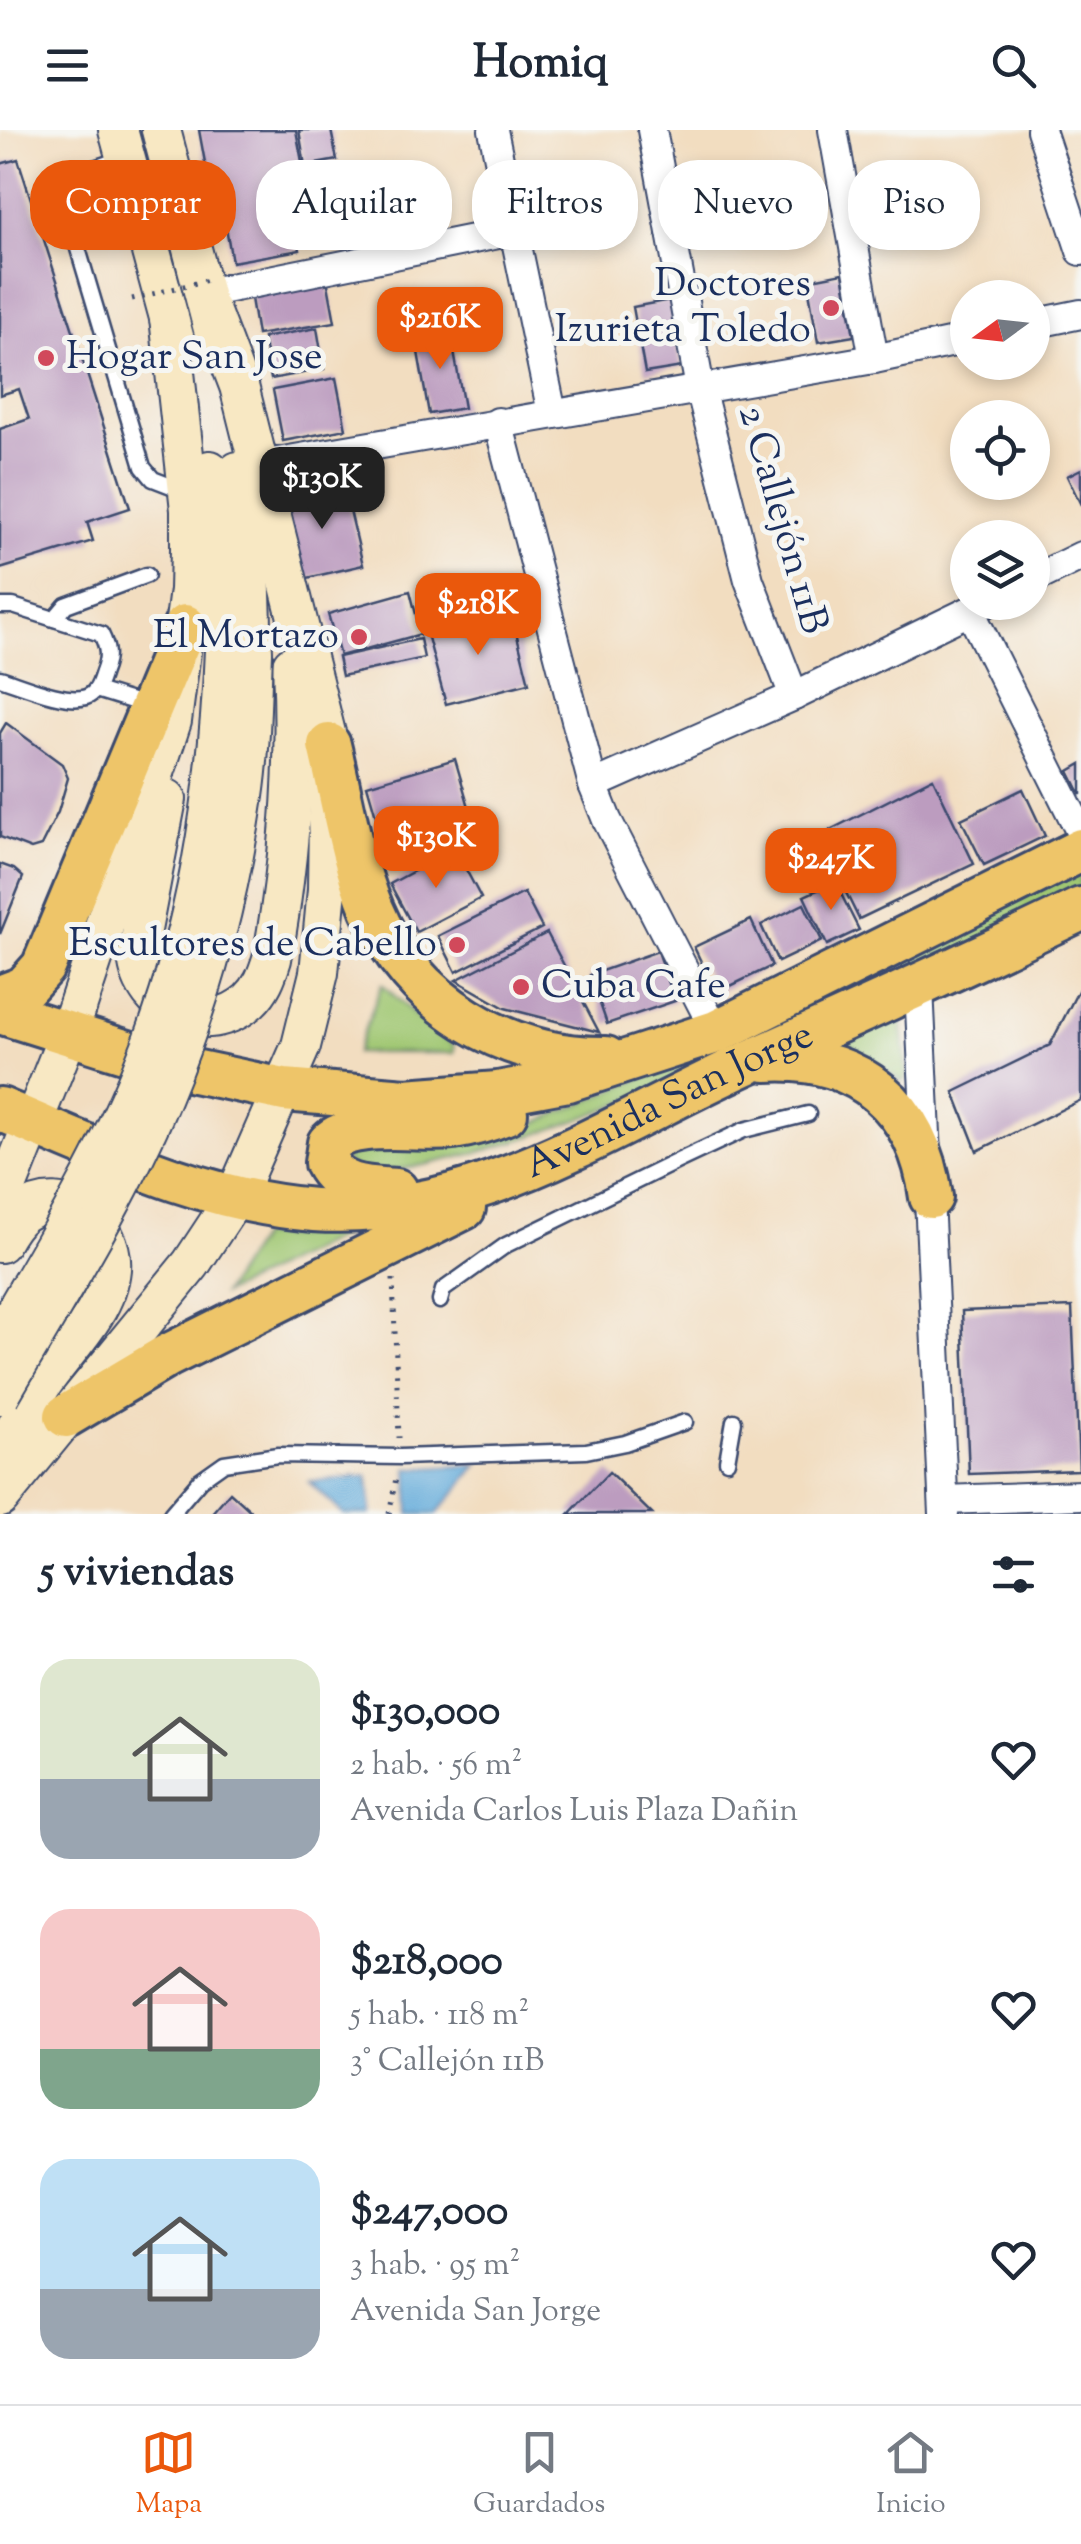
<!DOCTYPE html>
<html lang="es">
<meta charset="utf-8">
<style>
body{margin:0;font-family:"Sorts Mill Goudy",serif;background:#f6f6f7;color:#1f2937;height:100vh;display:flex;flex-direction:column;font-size:38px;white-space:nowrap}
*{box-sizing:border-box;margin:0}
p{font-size:32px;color:#747a83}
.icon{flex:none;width:55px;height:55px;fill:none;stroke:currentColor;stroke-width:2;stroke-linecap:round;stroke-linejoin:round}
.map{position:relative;height:1384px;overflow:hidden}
.panel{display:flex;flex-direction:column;background:#fff;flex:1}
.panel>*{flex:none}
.top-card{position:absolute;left:30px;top:30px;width:1022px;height:90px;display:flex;gap:20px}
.needle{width:65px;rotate:255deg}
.tools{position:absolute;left:950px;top:150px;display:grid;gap:20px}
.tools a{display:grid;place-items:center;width:100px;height:100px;border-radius:50%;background:#fff;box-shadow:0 5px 15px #0003;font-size:50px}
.price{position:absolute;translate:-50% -85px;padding:0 22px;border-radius:20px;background:#ea580c;color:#fff;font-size:32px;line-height:65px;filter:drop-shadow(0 2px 5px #0008)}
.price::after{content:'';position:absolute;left:50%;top:60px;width:30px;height:22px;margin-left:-15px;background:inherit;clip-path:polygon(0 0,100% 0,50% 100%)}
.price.on{background:#222;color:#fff}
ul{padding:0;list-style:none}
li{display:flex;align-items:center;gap:30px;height:250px;padding:0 40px}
li span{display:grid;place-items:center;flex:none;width:280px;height:200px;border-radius:30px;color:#555}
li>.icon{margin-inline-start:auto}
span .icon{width:120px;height:120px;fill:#fffc;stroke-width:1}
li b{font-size:42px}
h2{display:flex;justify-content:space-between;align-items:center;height:120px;padding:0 40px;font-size:42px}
.pill{padding:0 35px;border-radius:40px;background:#fff;box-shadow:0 5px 15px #0003;font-size:35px;line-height:90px}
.pill.on{background:#ea580c;color:#fff}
header{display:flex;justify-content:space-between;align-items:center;height:130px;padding:0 40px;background:#fff;font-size:45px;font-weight:700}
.tab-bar{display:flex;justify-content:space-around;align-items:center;height:140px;border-top:2px solid #e0e1e3;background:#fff;font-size:28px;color:#747a83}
.tab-bar a{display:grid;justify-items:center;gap:5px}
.tab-bar .on{color:#ea580c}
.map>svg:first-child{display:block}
.green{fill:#a0c772;stroke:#5e7b68;stroke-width:2.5}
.water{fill:#63abda;stroke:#3f6d9c;stroke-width:2.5}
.building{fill:#bc9cbf}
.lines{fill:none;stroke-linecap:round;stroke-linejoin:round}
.lane-casing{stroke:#3b496d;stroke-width:19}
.street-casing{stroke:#3b496d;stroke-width:32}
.secondary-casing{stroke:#3b496d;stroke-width:42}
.primary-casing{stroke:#3b496d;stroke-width:48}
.path{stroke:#3b496d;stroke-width:5;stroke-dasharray:2.5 8;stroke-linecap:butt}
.lane{stroke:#fff;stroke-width:14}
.street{stroke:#fff;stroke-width:28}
.secondary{stroke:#f8e8c3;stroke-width:38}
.primary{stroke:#eec569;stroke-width:42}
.secondary-bridge-casing{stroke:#3b496d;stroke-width:42;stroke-linecap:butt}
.path-bridge{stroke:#3b496d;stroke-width:5;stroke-dasharray:2.5 8;stroke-linecap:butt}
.secondary-bridge{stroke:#f8e8c3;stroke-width:38}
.poi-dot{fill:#d1495b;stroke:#f6f6f2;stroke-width:4}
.labels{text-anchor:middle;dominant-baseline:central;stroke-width:10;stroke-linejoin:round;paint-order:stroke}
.poi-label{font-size:40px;fill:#1b2f5e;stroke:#f6f6f2;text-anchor:end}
.street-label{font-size:40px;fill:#1b2f5e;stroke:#f6f6f2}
</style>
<header><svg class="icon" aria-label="menu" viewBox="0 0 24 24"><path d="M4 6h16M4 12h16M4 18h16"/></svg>Homiq<svg class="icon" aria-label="search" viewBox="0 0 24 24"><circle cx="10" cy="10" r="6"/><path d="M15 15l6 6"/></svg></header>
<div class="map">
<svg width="1081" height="1384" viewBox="0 0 1081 1384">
<rect width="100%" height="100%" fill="#f6f6f2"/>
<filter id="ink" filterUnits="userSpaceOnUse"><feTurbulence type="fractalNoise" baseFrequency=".01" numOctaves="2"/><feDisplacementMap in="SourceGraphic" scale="20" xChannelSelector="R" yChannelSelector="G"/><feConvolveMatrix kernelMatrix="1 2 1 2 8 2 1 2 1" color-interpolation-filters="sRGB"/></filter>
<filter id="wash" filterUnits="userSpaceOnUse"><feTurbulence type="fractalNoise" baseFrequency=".0048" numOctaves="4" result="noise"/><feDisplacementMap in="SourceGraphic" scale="40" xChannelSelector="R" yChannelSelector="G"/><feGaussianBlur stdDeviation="2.25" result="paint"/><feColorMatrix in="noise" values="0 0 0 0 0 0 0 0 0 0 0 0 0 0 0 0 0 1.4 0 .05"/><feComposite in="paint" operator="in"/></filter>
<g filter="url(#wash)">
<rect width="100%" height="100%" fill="#f2ddc0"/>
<!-- green -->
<g class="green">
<path d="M1081 738V779L919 857 907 836C735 922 555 1022 362 1045L332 1019 497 1003 533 994 700 923Z"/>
<path d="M382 854 420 890 454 915V923H356Z"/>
<path d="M901 885 907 947 903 952 865 927 849 920 845 909Z"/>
<path d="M346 1104 223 1164 260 1106Z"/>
</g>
<!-- water -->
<g class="water">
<path d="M478 1335 437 1384H410L408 1339Z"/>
<path d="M368 1346 371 1384H343L309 1352Z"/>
</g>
<g id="blocks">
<!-- building -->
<g class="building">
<path d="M199 0H296L309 69 292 72 300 120 232 132 224 85 215 87Z"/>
<path d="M299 0H331L337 30 305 36Z"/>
<path d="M18 29 130 378 87 392 93 411 0 439V299L29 289 19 259 0 265V34Z"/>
<path d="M843 143 854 206 818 212 807 150Z"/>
<path d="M327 149 335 192 257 205 250 162Z"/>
<path d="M670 170 682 237 645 243 633 177Z"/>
<path d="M317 198 324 239 271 249 263 208Z"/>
<path d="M450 199 464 278 429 284 415 205Z"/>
<path d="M336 248 346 299 283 311 273 260Z"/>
<path d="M1081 339V375L1067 346Z"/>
<path d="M343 351 363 435 299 450 285 391 292 364Z"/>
<path d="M410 461 421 504 340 526 328 484Z"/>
<path d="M511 482 529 553 446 574 427 504Z"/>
<path d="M420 509 424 528 342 546 338 527Z"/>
<path d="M6 593 62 634 68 648 58 682 41 716 31 719 0 707V603Z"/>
<path d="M455 629 478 708 390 734 367 655Z"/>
<path d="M1081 634V665L1069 641Z"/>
<path d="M933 648 974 734 859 789 818 706Z"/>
<path d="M1023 659 1045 706 984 735 961 689Z"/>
<path d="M455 719 481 768 416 802 390 754Z"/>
<path d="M0 734 14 739 23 747 0 804Z"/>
<path d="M835 752 859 800 827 815 804 766Z"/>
<path d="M524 763 542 798 456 842 438 806Z"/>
<path d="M804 774 822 811 778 832 761 795Z"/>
<path d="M751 790 772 836 716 863 694 817Z"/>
<path d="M547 803 599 902 505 878 456 850Z"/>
<path d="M658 821 675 871 607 894 590 845Z"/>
<path d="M1081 855V970L977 1021 954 962 1050 915Z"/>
<path d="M1072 1177 1079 1340 969 1344 962 1181Z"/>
<path d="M609 1342 652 1384H569Z"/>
<path d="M230 1362 254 1384H211Z"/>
</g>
</g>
</g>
<g filter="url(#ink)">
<use href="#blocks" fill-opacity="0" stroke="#3b496d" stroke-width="2.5"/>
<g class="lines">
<!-- lane casing -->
<g class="lane-casing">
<g id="lane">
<path d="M124 28 70 46 61 54 62 65 143 337 153 349 184 361"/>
<path d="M0 476H13L101 504C108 518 109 527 103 542 100 551 97 564 86 567 66 574 20 554 0 548"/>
<path d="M54 489 66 475 147 445"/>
<path d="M96 560 148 576"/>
<path d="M440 1171 443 1160 506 1115 680 1030 744 1000 808 984"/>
<path d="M727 1331 734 1291"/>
<path d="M171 1384 200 1350 224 1333 278 1325 400 1327 586 1321 625 1313 685 1292"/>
</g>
</g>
<!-- street casing -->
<g class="street-casing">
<g id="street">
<path d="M493 0 552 283"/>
<path d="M652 0 700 258 749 450 794 566"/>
<path d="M833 0 874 229"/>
<path d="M1041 0 1081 121"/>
<path d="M205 163 513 101"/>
<path d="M1032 194 1081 184"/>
<path d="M498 292 593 655 607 690 716 902"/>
<path d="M260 335 874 229 968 209"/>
<path d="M1032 450 1081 426"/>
<path d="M970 481 1081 703"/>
<path d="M593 655 794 566 988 472"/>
<path d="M919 857 944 1384"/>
<path d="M944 1370 1081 1365"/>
</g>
</g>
<!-- secondary casing -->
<g class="secondary-casing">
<g id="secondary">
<path d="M118 0 175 210"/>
<path d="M161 0 214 203"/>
<path d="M210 340 222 452 224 520"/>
<path d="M238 341 250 434 253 523"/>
<path d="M167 669 137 826C142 882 207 908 249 871 262 859 267 845 272 829 290 732 297 635 292 535"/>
<path d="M0 1075 68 905 172 591 189 460 190 419V380L169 187"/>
<path d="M0 1113C6 1102 13 1090 23 1083 64 1054 115 1094 111 1139 107 1183 64 1221 41 1256 26 1278 14 1300 0 1322"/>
<path d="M0 1368 191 1134 234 1069 301 916 319 843 327 759 329 615 239 256 210 180"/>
</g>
</g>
<!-- primary casing -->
<g class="primary-casing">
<g id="primary">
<path d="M329 615C342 669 351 728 372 779 411 873 506 929 606 928"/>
<path d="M0 867 24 858 43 837 185 496"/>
<path d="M0 882 175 937 284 960 406 970 498 963 568 950 716 902 1081 720"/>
<path d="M766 930C859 924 919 976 931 1067"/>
<path id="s1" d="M0 979C103 1022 201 1071 314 1080 473 1091 607 997 745 934 858 883 970 833 1081 779"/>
<path d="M396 1060C371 1058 339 1059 326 1033L329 1013C352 989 420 1002 453 998 471 995 489 990 506 983"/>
<path d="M66 1286 167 1226 464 1078"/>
</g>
</g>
<!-- path -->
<g class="path">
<path d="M393 1149 399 1308"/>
<path d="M389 1384 397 1343"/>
</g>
<!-- lane -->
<use href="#lane" class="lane"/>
<!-- street -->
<use href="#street" class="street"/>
<!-- secondary -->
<use href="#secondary" class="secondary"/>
<!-- primary -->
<use href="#primary" class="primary"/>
<!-- secondary-bridge casing -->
<g class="secondary-bridge-casing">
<g id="secondary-bridge">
<path d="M0 1207C50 1121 102 1036 140 944 196 809 218 666 224 520"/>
<path d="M0 1265C56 1168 119 1070 162 966 202 870 229 768 244 666 251 619 251 570 253 523"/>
</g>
</g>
<!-- path-bridge -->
<path class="path-bridge" d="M132 169 208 150"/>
<!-- secondary-bridge -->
<use href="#secondary-bridge" class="secondary-bridge"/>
</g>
</g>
<!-- markers -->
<g class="poi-dot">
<circle cx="831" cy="178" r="10"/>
<circle cx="46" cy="228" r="10"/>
<circle cx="359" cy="507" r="10"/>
<circle cx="457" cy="815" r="10"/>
<circle cx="521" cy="857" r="10"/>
</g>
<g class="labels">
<!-- poi labels -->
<g class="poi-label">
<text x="811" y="155">Doctores<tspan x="811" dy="46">Izurieta Toledo</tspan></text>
<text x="66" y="228" text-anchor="start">Hogar San Jose</text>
<text x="339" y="507">El Mortazo</text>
<text x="437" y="815">Escultores de Cabello</text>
<text x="541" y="857" text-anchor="start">Cuba Cafe</text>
</g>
<!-- street labels -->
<g class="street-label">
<text transform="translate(781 390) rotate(74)">2 Callejón 11B</text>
<text stroke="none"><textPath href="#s1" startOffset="708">Avenida San Jorge</textPath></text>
</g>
</g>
</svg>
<div class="tools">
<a><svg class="needle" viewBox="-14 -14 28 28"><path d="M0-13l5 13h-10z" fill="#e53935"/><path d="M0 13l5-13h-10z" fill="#747a83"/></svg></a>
<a><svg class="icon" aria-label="locate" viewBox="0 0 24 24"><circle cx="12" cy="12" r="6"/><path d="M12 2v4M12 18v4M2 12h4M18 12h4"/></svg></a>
<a><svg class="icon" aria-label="layers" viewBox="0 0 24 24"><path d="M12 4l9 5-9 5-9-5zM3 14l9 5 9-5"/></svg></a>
</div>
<b class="price" style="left:440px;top:242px">$216K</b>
<b class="price on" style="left:322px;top:402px">$130K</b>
<b class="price" style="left:478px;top:528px">$218K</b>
<b class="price" style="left:436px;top:761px">$130K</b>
<b class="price" style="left:831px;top:783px">$247K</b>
<div class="top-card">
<a class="pill on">Comprar</a>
<a class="pill">Alquilar</a>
<a class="pill">Filtros</a>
<a class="pill">Nuevo</a>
<a class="pill">Piso</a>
</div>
</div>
<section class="panel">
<h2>5 viviendas<svg class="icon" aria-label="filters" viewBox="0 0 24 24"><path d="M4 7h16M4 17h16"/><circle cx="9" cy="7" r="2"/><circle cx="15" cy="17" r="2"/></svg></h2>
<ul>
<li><span style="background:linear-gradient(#dfe7d0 60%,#9aa5b1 0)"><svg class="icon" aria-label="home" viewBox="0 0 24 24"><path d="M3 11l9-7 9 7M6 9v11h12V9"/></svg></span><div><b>$130,000</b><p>2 hab. · 56 m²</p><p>Avenida Carlos Luis Plaza Dañin</p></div><svg class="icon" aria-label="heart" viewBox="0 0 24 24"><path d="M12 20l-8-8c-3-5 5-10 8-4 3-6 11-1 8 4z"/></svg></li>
<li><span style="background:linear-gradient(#f6c9c9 70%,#7fa58c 0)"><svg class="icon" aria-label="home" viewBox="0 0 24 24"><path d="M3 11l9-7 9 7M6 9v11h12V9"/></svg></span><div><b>$218,000</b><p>5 hab. · 118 m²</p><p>3° Callejón 11B</p></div><svg class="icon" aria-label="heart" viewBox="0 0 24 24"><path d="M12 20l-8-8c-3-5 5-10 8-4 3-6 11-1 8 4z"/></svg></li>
<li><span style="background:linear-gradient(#bfe0f5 65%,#9aa5b1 0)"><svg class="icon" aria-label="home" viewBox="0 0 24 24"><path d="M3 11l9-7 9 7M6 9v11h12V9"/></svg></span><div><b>$247,000</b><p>3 hab. · 95 m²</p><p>Avenida San Jorge</p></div><svg class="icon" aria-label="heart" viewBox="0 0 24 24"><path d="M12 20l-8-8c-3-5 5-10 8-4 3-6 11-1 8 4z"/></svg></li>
</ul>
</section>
<nav class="tab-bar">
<a class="on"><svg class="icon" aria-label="map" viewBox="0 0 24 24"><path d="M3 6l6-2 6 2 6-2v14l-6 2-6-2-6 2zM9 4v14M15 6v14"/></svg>Mapa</a>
<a><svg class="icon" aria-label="saved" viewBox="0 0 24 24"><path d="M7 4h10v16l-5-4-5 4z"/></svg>Guardados</a>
<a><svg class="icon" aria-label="home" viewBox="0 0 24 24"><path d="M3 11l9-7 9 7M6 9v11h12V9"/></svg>Inicio</a>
</nav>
